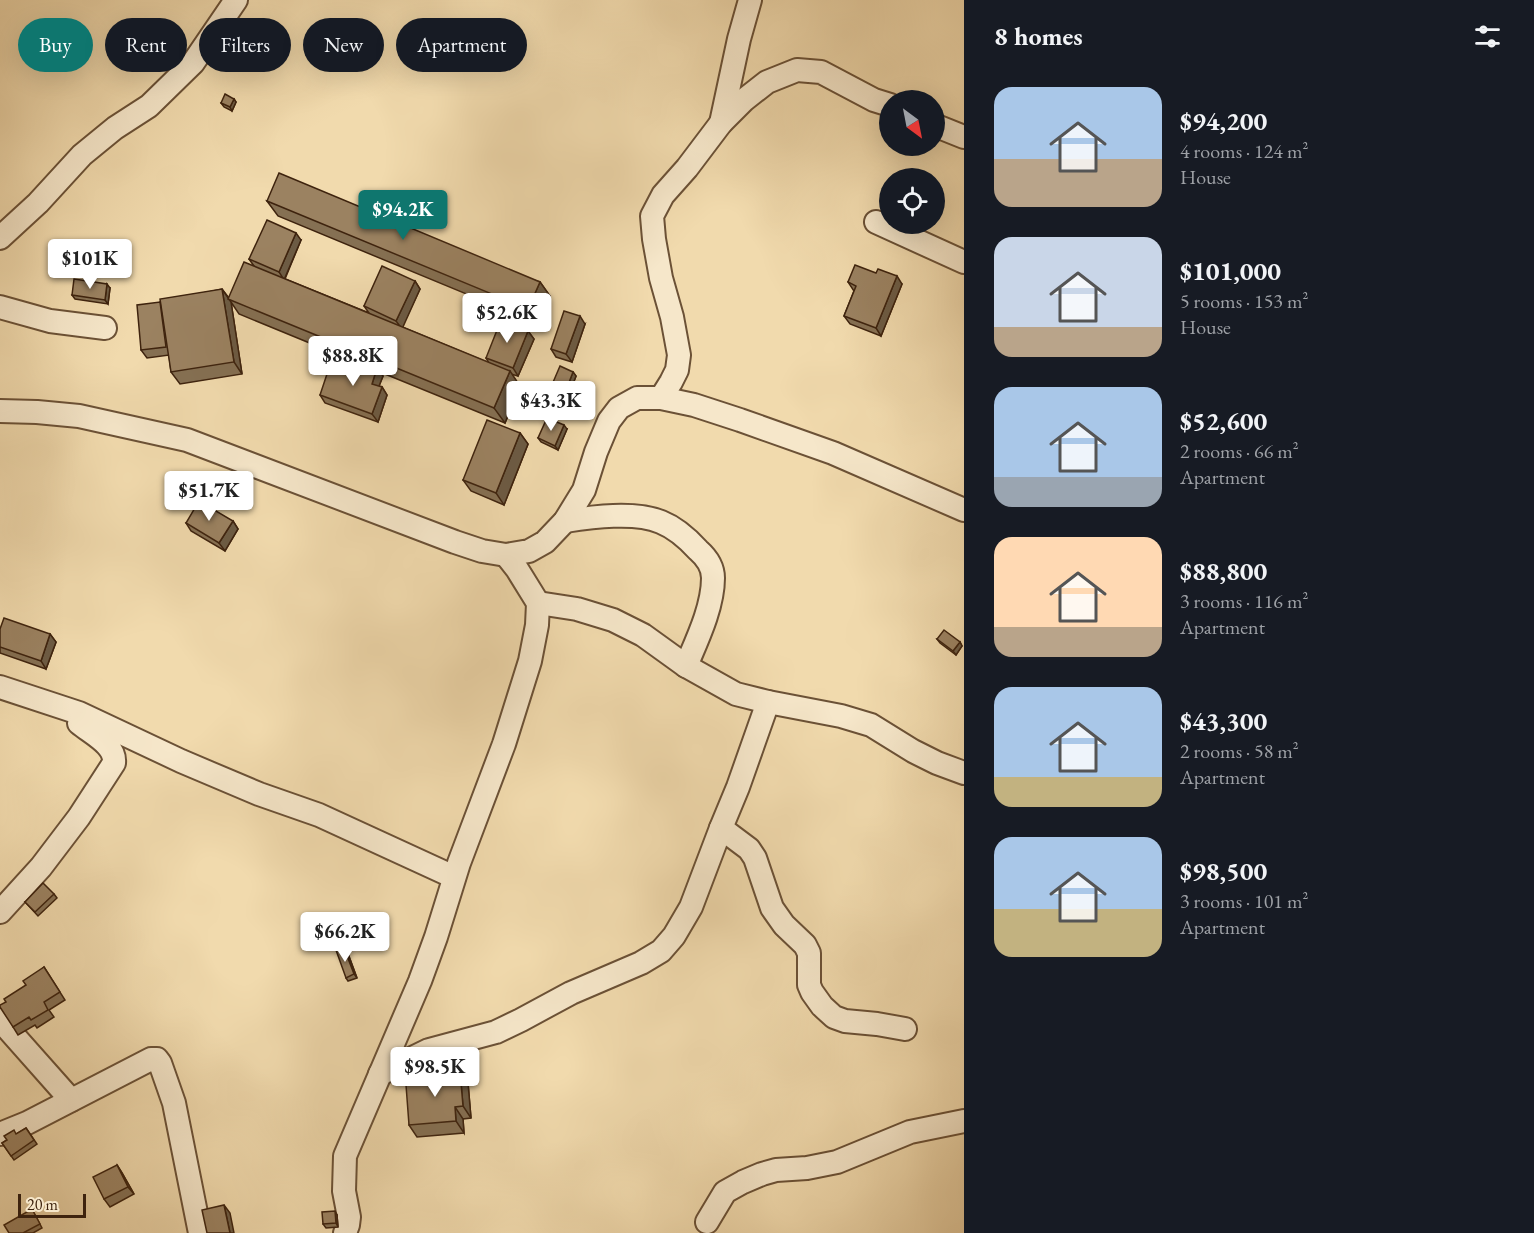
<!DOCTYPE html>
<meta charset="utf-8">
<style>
body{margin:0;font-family:"EB Garamond",serif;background:#20242c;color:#f1f3f6;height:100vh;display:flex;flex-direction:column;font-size:22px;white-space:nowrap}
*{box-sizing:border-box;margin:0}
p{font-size:20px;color:#9ea1a6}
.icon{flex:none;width:33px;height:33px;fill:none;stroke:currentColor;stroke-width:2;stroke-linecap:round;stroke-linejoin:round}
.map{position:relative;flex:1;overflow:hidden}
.details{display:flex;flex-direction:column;background:#171b24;width:570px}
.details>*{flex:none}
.hud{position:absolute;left:18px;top:18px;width:570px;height:54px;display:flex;gap:12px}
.needle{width:39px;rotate:148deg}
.fabs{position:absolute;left:879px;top:90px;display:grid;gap:12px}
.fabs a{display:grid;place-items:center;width:66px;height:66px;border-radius:50%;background:#171b24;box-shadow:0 6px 24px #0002;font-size:30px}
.scale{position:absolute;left:18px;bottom:15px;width:68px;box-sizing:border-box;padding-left:6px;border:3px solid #3e230e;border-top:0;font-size:16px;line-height:21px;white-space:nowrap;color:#3e230e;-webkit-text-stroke:4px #f6e7ca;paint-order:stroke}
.price{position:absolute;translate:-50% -51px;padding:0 14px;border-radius:6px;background:#fff;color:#222;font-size:20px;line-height:39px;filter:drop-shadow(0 2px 3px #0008)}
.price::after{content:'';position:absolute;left:50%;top:36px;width:18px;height:14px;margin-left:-9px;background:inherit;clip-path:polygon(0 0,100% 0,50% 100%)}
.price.on{background:#0f766e;color:#fff}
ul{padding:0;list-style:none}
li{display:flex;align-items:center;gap:18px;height:150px;padding:0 30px}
li span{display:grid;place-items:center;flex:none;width:168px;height:120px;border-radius:18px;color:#555}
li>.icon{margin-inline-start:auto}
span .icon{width:72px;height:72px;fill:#fffc;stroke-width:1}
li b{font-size:26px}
h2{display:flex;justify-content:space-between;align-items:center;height:72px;padding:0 30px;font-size:26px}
.tag{padding:0 21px;border-radius:27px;background:#171b24;box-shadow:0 6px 24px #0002;font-size:21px;line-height:54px}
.tag.on{background:#0f766e;color:#fff}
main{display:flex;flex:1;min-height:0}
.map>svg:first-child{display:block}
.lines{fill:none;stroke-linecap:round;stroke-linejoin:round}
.minor-casing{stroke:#6b5136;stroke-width:26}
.minor{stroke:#f6e7ca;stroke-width:22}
.wall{fill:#857053;stroke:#3e230e;stroke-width:1.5}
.shaded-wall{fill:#6c5b44;stroke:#3e230e;stroke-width:1.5}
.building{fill:#9b8261;stroke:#3e230e;stroke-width:1.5}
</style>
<main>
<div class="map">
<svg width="964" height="1233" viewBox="0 0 964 1233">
<rect width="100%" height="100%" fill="#f1daad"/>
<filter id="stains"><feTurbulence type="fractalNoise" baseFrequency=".00333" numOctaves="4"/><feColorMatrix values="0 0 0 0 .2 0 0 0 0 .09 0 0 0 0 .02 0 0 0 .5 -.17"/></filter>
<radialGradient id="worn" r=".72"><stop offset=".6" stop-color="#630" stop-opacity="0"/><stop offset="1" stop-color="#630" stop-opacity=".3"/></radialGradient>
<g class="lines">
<!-- minor casing -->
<g class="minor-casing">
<g id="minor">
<path d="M721 123 739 39 750 0"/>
<path d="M934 125 964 137"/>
<path d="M876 222 964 262"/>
<path d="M0 238 38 203 82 155 115 128 149 106 193 63 236 0"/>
<path d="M0 307 50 321 105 328"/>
<path d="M661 398 671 382 677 370 679 355 672 317 661 278 654 239 652 216 663 195 687 168 721 123 744 100 767 82 797 70 821 72 874 100 890 105"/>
<path d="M0 411 37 412 79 416 187 440 455 542 482 551 506 555 529 551 545 542 565 521 584 490 596 452 609 421 619 408 637 398H661L694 405 740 420 833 453 964 510"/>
<path d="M565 521C592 517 635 511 661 522 676 528 688 539 698 550 706 557 713 567 713 578 713 607 697 640 686 666"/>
<path d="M538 603 577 609 613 620 643 635 686 666 736 694 768 702 841 716 871 725 913 751 937 763 964 773"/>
<path d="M0 687 79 713 181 761 259 794 319 815 454 877"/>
<path d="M721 828 749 849 755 858 772 908 784 925 805 945 809 953V985L812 992 822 1006 834 1017 845 1021 877 1024 905 1029"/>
<path d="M0 912 41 867 79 817 114 763C116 745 92 734 79 723"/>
<path d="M0 1020 71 1100"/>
<path d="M380 1074 429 1050 496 1032 521 1020 571 993 641 963 661 951 674 936 691 907 721 828 738 787 768 702"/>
<path d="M0 1134 27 1123 151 1059H157L160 1063 174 1103 200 1233"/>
<path d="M707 1222 725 1192 743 1182 762 1174 776 1170 807 1168 837 1162 910 1132 964 1121"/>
<path d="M345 1233 348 1225 349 1217 344 1191 345 1156 420 981 436 937 459 863 504 744 530 661 537 625 538 603 517 569 506 555"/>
</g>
</g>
<!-- minor -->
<use href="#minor" class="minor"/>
</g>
<!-- wall -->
<g class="wall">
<path d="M234 99 236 102 232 111 224 107 221 103Z"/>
<path d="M267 201 540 282 550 296 539 324 278 216Z"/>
<path d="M301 240 285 279 369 313 364 306 415 281 420 289 402 327 489 363 486 358 528 331 534 339 518 376 511 374 520 386 505 423 380 372 383 376 379 386 382 387 387 395 378 422 325 403 320 395 346 374 351 360 239 314 231 302 242 374 180 384 171 372 169 355 147 358 141 350 160 302 222 289 229 298 254 266 249 259Z"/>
<path d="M876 273 902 284 881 336 850 324 844 316 854 291 848 282Z"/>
<path d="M110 288 108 304 75 299 72 295Z"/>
<path d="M585 324 572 362 556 357 551 349Z"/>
<path d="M573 372 576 376 568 397 554 391 551 387Z"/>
<path d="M567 429 558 450 541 442 538 438Z"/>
<path d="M520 433 528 444 504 505 471 491 463 480Z"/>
<path d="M233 521 238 529 225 551 191 531 186 523Z"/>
<path d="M0 629 50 634 56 642 46 669 0 653Z"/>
<path d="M937 639 960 642 962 646 956 655 940 643Z"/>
<path d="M54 894 57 898 38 916 25 902Z"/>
<path d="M344 948 347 951 357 978 348 981 346 978Z"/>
<path d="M44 967 65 1000 49 1010 54 1017 37 1028 35 1025 18 1035 13 1027 26 985Z"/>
<path d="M460 1071 468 1083 471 1118 463 1119 464 1133 417 1137 409 1125 419 1084Z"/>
<path d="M26 1128 37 1144 14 1160 2 1143Z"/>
<path d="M117 1165 122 1173 134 1194 110 1207 104 1199Z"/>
<path d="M34 1213 42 1228 33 1233H9Z"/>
<path d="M337 1215 338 1227 326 1228 323 1224Z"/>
</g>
<!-- shaded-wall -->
<g class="shaded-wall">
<path d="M234 99 236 102 232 111 230 107Z"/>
<path d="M296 233 301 240 284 280 279 272Z"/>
<path d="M897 276 902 284 881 336 876 328Z"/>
<path d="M415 281 420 289 402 329 396 321Z"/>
<path d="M540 282 550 296 539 324 528 309Z"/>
<path d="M107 284 110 288 108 304 105 300Z"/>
<path d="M222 289 231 302 242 374 234 362Z"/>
<path d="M580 316 585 324 572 362 566 354Z"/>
<path d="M528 331 534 339 518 376 513 368Z"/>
<path d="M377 368 383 376 377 391 372 384Z"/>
<path d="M510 371 520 386 505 423 494 408Z"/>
<path d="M573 372 576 376 568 397 565 393Z"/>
<path d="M382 387 387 395 378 422 372 414Z"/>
<path d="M564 425 567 429 558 450 555 446Z"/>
<path d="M520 433 528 444 504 505 496 493Z"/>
<path d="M233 521 238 529 225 551 219 543Z"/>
<path d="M50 634 56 642 46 669 41 661Z"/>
<path d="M960 642 962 646 956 655 953 651Z"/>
<path d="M344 948 347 951 357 978 354 974Z"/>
<path d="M460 1071 468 1083 471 1118 463 1106Z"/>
<path d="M455 1107 463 1119 464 1133 456 1121Z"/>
<path d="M117 1165 122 1173 134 1194 128 1187Z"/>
<path d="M224 1205 230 1213 234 1233H230Z"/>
<path d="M335 1211 337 1215 338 1227 336 1223Z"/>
</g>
<!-- building -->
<g class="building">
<path d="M225 94 234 99 230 107 221 103Z"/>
<path d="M279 173 540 282 528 309 267 201Z"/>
<path d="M267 220 296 233 279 272 249 259Z"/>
<path d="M244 262 510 371 494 408 228 299Z"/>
<path d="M855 265 876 273 878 269 897 276 876 328 844 316 856 286 848 282Z"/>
<path d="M382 266 415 281 396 321 364 306Z"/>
<path d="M74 279 107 284 105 300 72 295Z"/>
<path d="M222 289 234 362 171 372 160 299Z"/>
<path d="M160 302 166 347 141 350 137 305Z"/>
<path d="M564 311 580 316 566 354 551 349Z"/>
<path d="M501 320 528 331 513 368 486 358Z"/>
<path d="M351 359 377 368 372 384 382 387 372 414 320 395 329 368 346 374Z"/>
<path d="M560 366 573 372 565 393 551 387Z"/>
<path d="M547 418 564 425 555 446 538 438Z"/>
<path d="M487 420 520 433 496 493 463 480Z"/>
<path d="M199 501 233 521 219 543 186 523Z"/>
<path d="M4 618 50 634 41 661 0 647V629Z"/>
<path d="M944 630 960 642 953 651 937 639Z"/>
<path d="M43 883 54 894 35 912 25 902Z"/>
<path d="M344 948 354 974 346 978 336 950Z"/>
<path d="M44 967 60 992 44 1002 48 1010 31 1020 29 1017 13 1027 0 1007V1005L6 1002 4 999 26 985 23 981Z"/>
<path d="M460 1071 463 1106 455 1107 456 1121 409 1125 406 1085 419 1084 418 1075Z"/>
<path d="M26 1128 34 1140 11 1156 2 1143 7 1140 4 1136 14 1130 16 1134Z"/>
<path d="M117 1165 128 1187 104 1199 93 1177Z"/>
<path d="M224 1205 230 1233H207L202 1210Z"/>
<path d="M32 1209 40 1224 23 1233H9L4 1225Z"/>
<path d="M335 1211 336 1223 323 1224 322 1212Z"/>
</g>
<rect width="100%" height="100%" filter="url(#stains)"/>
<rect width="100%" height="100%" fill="url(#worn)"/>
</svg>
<div class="fabs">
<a><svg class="needle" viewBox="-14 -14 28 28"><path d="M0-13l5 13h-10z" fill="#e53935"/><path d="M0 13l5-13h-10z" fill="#9ea1a6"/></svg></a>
<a><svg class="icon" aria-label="locate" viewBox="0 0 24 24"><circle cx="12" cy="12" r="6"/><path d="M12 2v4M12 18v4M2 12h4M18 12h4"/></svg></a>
</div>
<div class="scale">20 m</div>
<b class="price on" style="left:403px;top:241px">$94.2K</b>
<b class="price" style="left:90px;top:290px">$101K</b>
<b class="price" style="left:507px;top:344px">$52.6K</b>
<b class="price" style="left:353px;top:387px">$88.8K</b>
<b class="price" style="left:551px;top:432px">$43.3K</b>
<b class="price" style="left:209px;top:522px">$51.7K</b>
<b class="price" style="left:345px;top:963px">$66.2K</b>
<b class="price" style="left:435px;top:1098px">$98.5K</b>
<div class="hud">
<a class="tag on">Buy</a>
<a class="tag">Rent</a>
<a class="tag">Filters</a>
<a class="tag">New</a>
<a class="tag">Apartment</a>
</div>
</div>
<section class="details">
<h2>8 homes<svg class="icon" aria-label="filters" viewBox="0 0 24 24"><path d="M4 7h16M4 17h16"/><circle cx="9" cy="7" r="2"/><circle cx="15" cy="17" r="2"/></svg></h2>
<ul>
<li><span style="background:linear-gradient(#a9c7e8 60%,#b9a48a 0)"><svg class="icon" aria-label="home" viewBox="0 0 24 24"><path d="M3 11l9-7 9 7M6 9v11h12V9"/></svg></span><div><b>$94,200</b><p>4 rooms · 124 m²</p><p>House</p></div></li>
<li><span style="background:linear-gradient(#c9d6e8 75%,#b9a48a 0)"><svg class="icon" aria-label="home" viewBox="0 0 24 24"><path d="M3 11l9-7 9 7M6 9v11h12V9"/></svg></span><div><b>$101,000</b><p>5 rooms · 153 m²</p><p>House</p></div></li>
<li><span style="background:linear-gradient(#a9c7e8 75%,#9aa5b1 0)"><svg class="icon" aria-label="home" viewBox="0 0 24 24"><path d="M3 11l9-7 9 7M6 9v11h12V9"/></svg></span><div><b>$52,600</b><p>2 rooms · 66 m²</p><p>Apartment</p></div></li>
<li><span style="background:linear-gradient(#ffd9b3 75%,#b9a48a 0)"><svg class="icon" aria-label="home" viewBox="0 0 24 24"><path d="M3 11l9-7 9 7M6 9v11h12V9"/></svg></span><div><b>$88,800</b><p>3 rooms · 116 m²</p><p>Apartment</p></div></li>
<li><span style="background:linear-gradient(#a9c7e8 75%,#c2b280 0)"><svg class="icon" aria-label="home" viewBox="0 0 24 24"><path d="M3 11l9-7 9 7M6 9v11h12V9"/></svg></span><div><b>$43,300</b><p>2 rooms · 58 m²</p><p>Apartment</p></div></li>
<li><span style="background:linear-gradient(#a9c7e8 60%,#c2b280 0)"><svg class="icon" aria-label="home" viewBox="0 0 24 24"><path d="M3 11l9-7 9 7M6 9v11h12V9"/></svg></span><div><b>$98,500</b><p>3 rooms · 101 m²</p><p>Apartment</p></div></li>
</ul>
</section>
</main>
